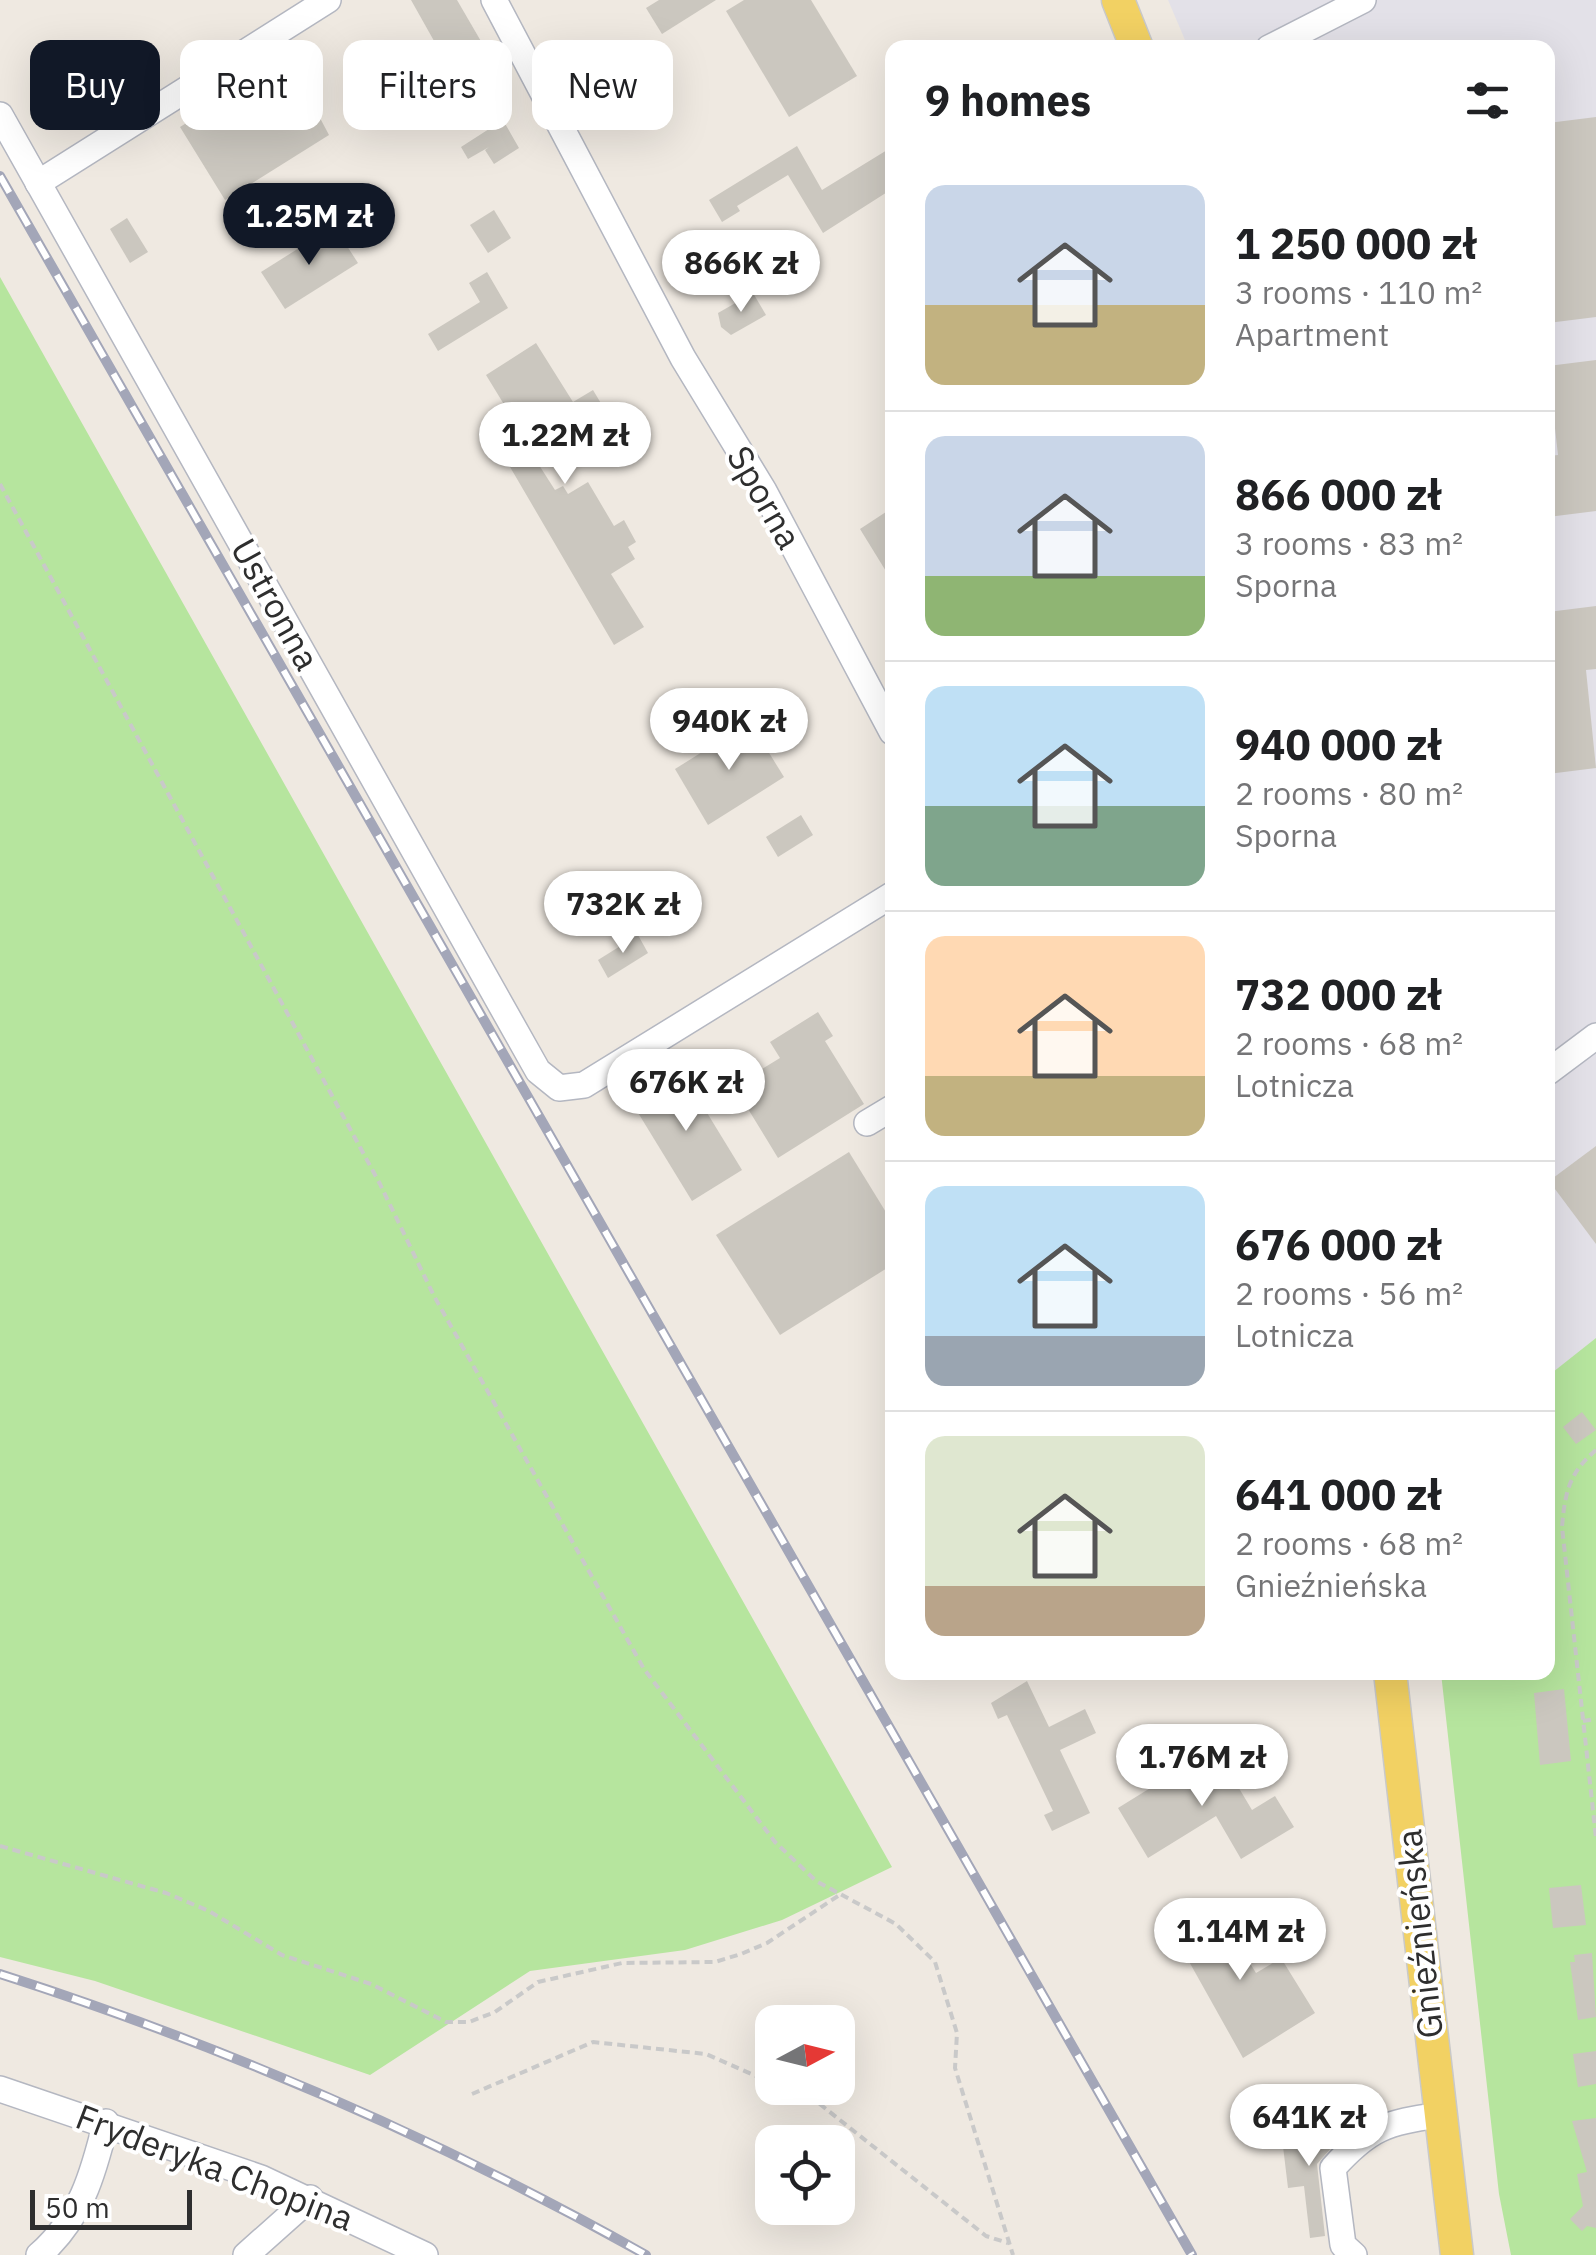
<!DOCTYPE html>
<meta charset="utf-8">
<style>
body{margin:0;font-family:"IBM Plex Sans",sans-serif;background:#f6f6f6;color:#202124;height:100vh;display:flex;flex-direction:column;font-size:38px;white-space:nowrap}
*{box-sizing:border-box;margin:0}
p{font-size:32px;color:#757577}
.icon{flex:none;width:55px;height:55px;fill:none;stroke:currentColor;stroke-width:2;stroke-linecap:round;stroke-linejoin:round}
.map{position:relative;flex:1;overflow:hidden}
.panel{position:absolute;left:885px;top:40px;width:670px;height:1640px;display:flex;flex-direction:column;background:#fff;border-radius:20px;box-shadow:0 10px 40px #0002}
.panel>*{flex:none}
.hud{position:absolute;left:30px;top:40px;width:705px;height:90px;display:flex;gap:20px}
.needle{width:65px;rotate:83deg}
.buttons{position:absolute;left:755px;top:2005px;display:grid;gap:20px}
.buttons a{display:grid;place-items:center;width:100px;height:100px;border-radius:20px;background:#fff;box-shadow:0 10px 40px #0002;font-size:50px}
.scale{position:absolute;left:30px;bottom:25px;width:162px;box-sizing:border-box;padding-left:10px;border:5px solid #2e2e2e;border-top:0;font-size:28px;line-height:35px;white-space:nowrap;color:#2e2e2e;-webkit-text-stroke:8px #fff;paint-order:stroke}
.price{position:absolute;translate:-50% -85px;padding:0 22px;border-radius:35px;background:#fff;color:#222;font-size:32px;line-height:65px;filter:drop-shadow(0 2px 5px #0008)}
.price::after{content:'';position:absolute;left:50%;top:60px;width:30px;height:22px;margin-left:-15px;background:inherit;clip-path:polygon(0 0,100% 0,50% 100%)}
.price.active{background:#111827;color:#fff}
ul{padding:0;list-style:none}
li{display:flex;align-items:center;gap:30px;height:250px;padding:0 40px}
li+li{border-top:2px solid #e0e0e0}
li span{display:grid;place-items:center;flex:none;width:280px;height:200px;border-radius:20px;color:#555}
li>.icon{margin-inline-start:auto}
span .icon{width:120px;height:120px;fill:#fffc;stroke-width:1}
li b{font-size:42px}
h2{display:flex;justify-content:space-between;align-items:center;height:120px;padding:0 40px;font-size:42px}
.chip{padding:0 35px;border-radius:20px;background:#fff;box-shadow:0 10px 40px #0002;font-size:35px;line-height:90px}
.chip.active{background:#111827;color:#fff}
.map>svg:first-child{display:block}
.industrial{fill:#e3e1e8}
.green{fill:#b6e59e}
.building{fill:#cbc7bf}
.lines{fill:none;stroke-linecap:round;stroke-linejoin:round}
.minor-casing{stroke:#b4b7c1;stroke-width:28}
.major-casing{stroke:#c9c9c9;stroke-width:35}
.path{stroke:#c9c9c9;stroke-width:4;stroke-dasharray:8 5;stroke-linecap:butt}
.minor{stroke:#fff;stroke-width:25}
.major{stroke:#f2d163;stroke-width:32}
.rail-casing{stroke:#a3a6b8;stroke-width:10}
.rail{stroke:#fff;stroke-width:6;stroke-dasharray:19;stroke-linecap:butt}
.labels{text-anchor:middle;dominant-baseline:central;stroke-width:8;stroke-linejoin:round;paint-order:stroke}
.street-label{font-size:35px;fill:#2e2e2e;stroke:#fff}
</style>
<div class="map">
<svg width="1596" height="2255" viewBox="0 0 1596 2255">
<rect width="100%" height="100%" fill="#efe9e1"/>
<!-- industrial -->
<path class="industrial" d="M1168 0H1596V1339L1548 1377V48L1188 47Z"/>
<!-- green -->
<g class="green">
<path d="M0 277 892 1867 782 1920 685 1950 530 1971 370 2075 95 1981 0 1957Z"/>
<path d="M1596 1338V2255H1511L1499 2194 1441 1673 1548 1672V1376Z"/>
</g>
<!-- building -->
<g class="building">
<path d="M411 0H457L482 43 447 64Z"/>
<path d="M659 0H716L662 34 646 8Z"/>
<path d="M744 0H811L857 76 789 117 726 11Z"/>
<path d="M294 69 329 135 225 200 180 127 271 70 277 80Z"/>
<path d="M1596 117V317L1548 323V123Z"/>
<path d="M503 120 519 148 494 164 485 150 489 147 468 159 461 147Z"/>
<path d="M797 146 822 190 892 147V189L823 233 788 175 737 206 740 211 722 222 709 200Z"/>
<path d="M368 192 377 207 347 226 337 211Z"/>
<path d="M494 210 511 238 488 253 470 225Z"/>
<path d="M127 218 148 252 130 263 110 229Z"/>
<path d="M334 226 358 263 285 309 261 272Z"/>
<path d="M487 272 508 308 438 351 428 334 480 302 469 283Z"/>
<path d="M753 293 766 315 731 335 721 327 718 313Z"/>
<path d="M536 343 573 402 593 390 602 405 530 451 555 490 563 486 568 494 588 482 614 526 624 520 636 542 628 547 635 559 611 574 644 627 614 645 499 448 522 434 486 375Z"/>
<path d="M1596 360V511L1548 517V456L1558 455 1548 366Z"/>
<path d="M892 508V581L860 529Z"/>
<path d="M1596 606V669L1586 670 1596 768 1548 774V612Z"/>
<path d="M750 722 784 777 708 825 675 769Z"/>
<path d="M801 815 813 835 778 857 766 837Z"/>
<path d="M638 935 648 953 608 978 598 960Z"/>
<path d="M818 1012 833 1036 825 1041 864 1104 778 1158 734 1086 780 1058 770 1042Z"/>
<path d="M679 1067 742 1170 692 1201 629 1098Z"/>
<path d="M1596 1146V1244L1549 1181Z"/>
<path d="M849 1152 892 1222V1265L780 1335 716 1235Z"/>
<path d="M1582 1412 1596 1430 1576 1444 1563 1427Z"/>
<path d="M1027 1681 1049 1727 1085 1709 1096 1733 1060 1750 1090 1813 1052 1831 1044 1815 1053 1811 1007 1715 998 1719 991 1703Z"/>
<path d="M1564 1689 1571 1761 1540 1765 1534 1693Z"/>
<path d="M1215 1748 1252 1810 1275 1796 1294 1827 1241 1859 1216 1816 1148 1858 1118 1808Z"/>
<path d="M1581 1885 1586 1925 1553 1928 1549 1888Z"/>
<path d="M1200 1904 1211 1922 1221 1916 1256 1973 1281 1958 1315 2013 1243 2058 1168 1924Z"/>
<path d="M1592 1953 1596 2017 1578 2020 1570 1962H1575L1574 1955Z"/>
<path d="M1596 2051V2084L1578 2087 1573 2054Z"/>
<path d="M1596 2118V2228L1587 2226 1582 2231 1570 2219 1583 2206 1577 2174 1587 2172 1572 2121Z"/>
<path d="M1337 2126 1339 2139 1317 2164 1325 2236 1310 2238 1304 2186 1288 2188 1282 2138 1299 2136 1298 2130Z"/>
</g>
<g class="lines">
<!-- minor casing -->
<g class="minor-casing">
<g id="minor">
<path d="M494 0 683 358 764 491 892 732"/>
<path d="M1269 48 1363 0"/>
<path d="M0 115 538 1071 559 1088 584 1085 892 895"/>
<path d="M38 183 328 0"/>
<path d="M1548 1072 1596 1036"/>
<path d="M867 1123 892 1108"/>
<path d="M0 2089 261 2178 425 2255"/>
<path d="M39 2255C81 2218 93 2175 106 2122"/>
<path d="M246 2255 310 2198"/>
<path d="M1354 2255 1343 2245 1333 2168C1370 2127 1386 2123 1439 2115"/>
</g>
</g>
<!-- major casing -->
<g class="major-casing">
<g id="major">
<path d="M1118 0 1137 48"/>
<path d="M1390 1672 1457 2255"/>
</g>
</g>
<!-- path -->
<g class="path">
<path d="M0 484 380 1184 434 1296 644 1669 775 1842 816 1881 896 1924 935 1962 957 2033 955 2068 1013 2255"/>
<path d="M1596 1450C1569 1473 1565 1492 1562 1527L1596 1838"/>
<path d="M1583 1721 1596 1719"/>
<path d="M0 1846 166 1893 209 1911 282 1955 371 1984 446 2022H469L495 2012 538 1982 622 1963 715 1962 741 1954 767 1943 838 1896"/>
<path d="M784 2088 816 2101 986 2236 1008 2243"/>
<path d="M472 2094 593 2042 706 2054 772 2083"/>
</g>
<!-- minor -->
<use href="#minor" class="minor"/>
<!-- major -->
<use href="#major" class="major"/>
<!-- rail casing -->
<g class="rail-casing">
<g id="rail">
<path d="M0 176 1192 2255"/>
<path d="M0 1974C225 2046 440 2139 646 2255"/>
</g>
</g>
<!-- rail -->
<use href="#rail" class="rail"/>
</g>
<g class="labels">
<!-- street labels -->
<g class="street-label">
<text transform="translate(765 497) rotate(60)">Sporna</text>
<text transform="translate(276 604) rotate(61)">Ustronna</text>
<text transform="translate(1419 1934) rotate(-96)">Gnieźnieńska</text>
<text transform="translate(215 2167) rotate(21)">Fryderyka Chopina</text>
</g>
</g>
</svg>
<div class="buttons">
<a><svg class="needle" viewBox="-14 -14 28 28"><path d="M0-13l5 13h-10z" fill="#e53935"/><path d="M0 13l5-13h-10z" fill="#757577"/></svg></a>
<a><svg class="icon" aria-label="locate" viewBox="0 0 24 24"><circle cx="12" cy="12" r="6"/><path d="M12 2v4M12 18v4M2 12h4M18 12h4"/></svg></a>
</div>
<div class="scale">50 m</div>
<b class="price active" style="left:309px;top:268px">1.25M zł</b>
<b class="price" style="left:741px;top:315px">866K zł</b>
<b class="price" style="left:565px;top:487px">1.22M zł</b>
<b class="price" style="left:729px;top:773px">940K zł</b>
<b class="price" style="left:623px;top:956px">732K zł</b>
<b class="price" style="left:686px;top:1134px">676K zł</b>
<b class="price" style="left:1202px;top:1809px">1.76M zł</b>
<b class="price" style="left:1240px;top:1983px">1.14M zł</b>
<b class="price" style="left:1309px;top:2169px">641K zł</b>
<div class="hud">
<a class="chip active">Buy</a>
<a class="chip">Rent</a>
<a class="chip">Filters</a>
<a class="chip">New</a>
</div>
<section class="panel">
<h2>9 homes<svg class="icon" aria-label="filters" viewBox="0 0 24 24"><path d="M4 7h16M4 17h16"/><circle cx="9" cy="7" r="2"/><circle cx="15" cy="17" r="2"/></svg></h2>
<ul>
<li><span style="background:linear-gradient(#c9d6e8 60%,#c2b280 0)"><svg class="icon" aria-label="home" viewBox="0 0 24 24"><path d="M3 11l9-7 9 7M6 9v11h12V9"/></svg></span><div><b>1 250 000 zł</b><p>3 rooms · 110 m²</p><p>Apartment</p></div></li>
<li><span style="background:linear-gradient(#c9d6e8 70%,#8fb573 0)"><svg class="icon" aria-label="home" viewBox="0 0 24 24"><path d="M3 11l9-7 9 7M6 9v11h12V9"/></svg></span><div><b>866 000 zł</b><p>3 rooms · 83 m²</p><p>Sporna</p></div></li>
<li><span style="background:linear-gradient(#bfe0f5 60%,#7fa58c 0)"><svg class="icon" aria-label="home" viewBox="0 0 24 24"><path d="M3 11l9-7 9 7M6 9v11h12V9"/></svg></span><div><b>940 000 zł</b><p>2 rooms · 80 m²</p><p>Sporna</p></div></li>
<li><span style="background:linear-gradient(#ffd9b3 70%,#c2b280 0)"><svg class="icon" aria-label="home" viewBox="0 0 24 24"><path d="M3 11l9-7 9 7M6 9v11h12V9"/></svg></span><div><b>732 000 zł</b><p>2 rooms · 68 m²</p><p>Lotnicza</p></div></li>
<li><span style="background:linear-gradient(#bfe0f5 75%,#9aa5b1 0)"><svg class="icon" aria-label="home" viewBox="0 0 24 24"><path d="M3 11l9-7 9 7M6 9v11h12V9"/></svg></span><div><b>676 000 zł</b><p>2 rooms · 56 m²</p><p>Lotnicza</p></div></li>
<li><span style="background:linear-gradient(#dfe7d0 75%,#b9a48a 0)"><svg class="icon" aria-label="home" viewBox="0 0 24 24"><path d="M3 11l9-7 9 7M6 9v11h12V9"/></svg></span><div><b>641 000 zł</b><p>2 rooms · 68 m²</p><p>Gnieźnieńska</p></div></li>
</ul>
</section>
</div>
